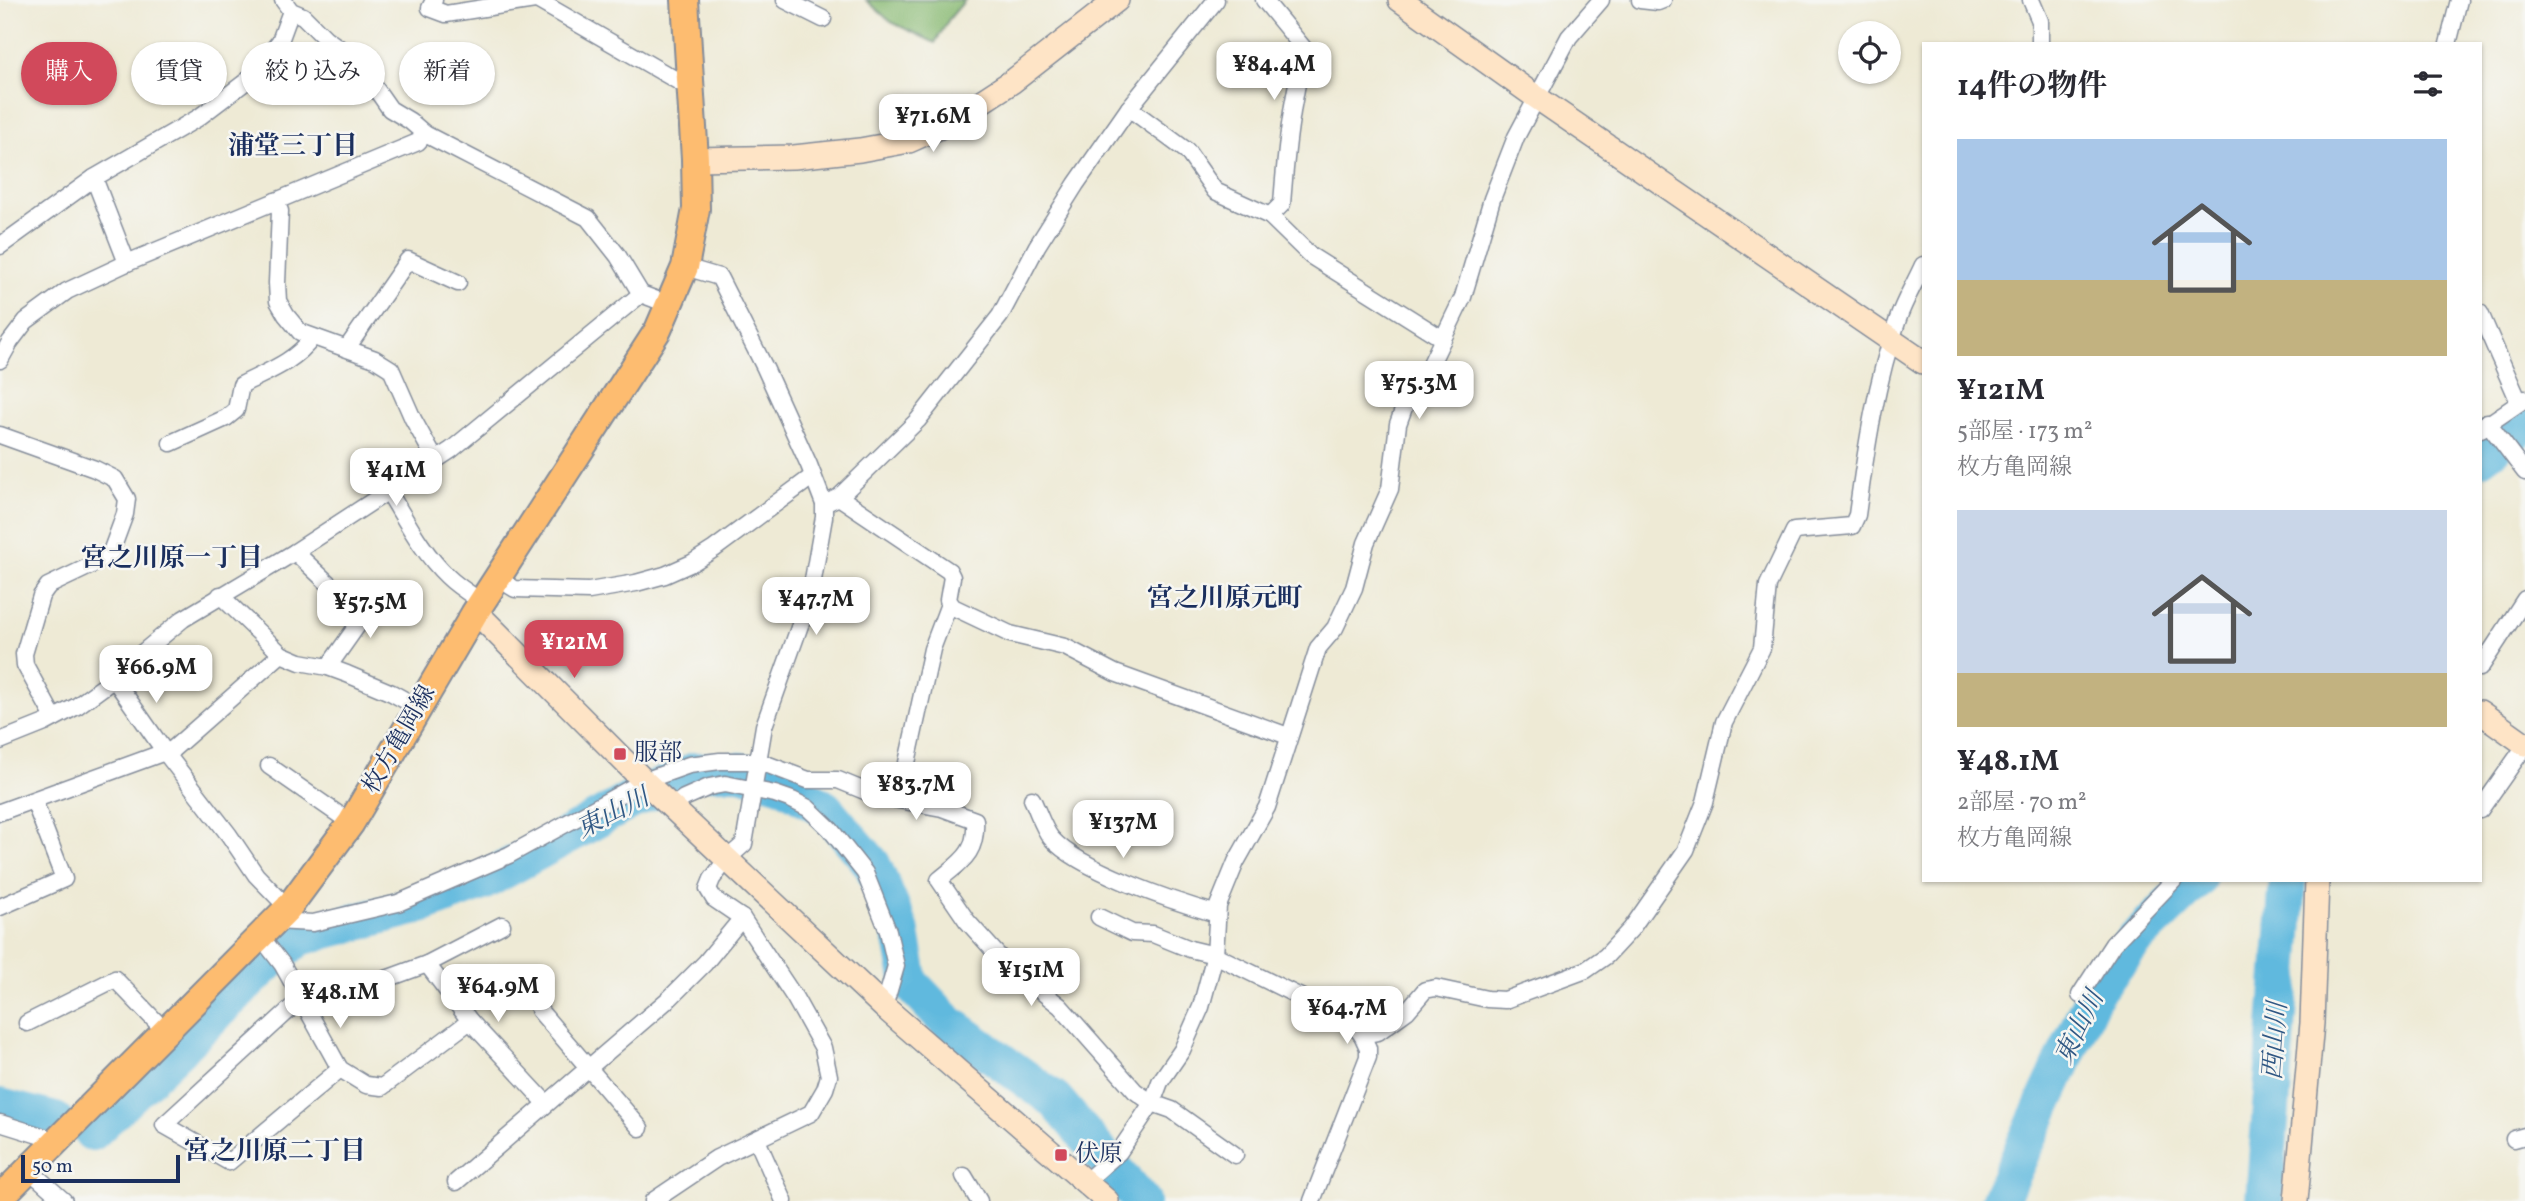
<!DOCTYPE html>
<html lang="ja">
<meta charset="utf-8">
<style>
body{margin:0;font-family:Vollkorn,"Noto Serif JP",serif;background:#f7f7f7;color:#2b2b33;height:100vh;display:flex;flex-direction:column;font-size:26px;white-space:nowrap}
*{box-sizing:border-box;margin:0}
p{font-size:23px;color:#7c7c81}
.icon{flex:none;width:38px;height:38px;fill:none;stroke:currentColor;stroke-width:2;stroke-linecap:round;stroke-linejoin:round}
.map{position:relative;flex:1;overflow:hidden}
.sheet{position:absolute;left:1922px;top:42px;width:560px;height:840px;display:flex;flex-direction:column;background:#fff;border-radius:0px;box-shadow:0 2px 5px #0004}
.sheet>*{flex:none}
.banner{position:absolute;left:21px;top:42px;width:665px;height:63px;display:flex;gap:14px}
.controls{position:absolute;left:1838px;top:21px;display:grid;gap:14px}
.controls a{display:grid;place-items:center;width:63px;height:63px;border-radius:50%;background:#fff;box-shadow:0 2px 5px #0004;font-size:35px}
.scale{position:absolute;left:21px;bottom:18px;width:159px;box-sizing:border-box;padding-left:7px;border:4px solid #1b2f5e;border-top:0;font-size:19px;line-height:24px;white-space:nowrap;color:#1b2f5e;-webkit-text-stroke:5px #f6f6f2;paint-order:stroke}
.price{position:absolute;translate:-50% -60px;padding:0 16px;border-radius:14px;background:#fff;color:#222;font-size:23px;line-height:46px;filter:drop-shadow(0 2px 4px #0008)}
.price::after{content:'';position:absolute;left:50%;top:42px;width:21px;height:16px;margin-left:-10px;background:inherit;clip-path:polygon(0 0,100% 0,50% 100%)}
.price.on{background:#d1495b;color:#fff}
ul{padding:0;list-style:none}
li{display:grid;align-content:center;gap:14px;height:371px;padding:0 35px}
li span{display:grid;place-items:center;height:217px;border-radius:0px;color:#555}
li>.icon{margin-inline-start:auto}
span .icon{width:126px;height:126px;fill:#fffc;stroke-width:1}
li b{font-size:30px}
h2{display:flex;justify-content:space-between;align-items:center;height:84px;padding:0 35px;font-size:30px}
.chip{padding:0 24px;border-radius:32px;background:#fff;box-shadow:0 2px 5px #0004;font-size:24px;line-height:63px}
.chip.on{background:#d1495b;color:#fff}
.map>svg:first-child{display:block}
.forest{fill:#89ba73;stroke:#527468;stroke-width:2}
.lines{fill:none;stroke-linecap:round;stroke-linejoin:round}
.river{stroke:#60b9de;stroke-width:38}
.street-casing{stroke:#848c9a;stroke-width:19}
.secondary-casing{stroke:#848c9a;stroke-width:26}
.primary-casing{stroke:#848c9a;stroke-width:30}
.street{stroke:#fff;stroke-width:16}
.secondary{stroke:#fee4c6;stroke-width:23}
.primary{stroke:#fdbc70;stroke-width:26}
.poi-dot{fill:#d1495b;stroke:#f6f6f2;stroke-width:2.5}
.labels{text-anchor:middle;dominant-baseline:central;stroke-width:5;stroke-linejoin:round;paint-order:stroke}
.street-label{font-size:24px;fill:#1b2f5e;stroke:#f6f6f2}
.poi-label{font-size:24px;fill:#1b2f5e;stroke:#f6f6f2;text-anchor:start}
.neighbourhood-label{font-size:26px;font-weight:bold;fill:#1b2f5e;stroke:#f6f6f2}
.water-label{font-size:26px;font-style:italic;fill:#305884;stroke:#f6f6f2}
</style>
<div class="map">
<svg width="2525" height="1201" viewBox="0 0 2525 1201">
<rect width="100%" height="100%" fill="#f6f6f2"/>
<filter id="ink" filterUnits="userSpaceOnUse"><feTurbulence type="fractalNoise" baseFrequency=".0143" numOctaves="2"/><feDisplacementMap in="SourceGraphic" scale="14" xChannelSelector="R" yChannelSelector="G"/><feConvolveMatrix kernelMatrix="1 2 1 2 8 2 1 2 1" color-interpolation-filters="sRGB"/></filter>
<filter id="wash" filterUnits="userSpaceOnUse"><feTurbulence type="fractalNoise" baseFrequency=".00686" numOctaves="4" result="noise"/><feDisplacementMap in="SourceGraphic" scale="28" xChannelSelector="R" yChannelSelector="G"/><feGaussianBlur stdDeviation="1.57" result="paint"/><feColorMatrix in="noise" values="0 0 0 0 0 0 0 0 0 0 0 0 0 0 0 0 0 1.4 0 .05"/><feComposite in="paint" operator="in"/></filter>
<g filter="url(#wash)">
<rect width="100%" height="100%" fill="#eeead5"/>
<!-- forest -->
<path class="forest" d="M866 0H965L949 19 935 43 891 22Z"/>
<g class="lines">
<!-- river -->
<g class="river">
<path d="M2480 457 2525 423"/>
<path d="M0 1107 55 1121"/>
<path d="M92 1132 275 956 300 937 421 905 482 882 630 801 695 771H740L782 783 825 809 872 864 900 928 910 983 948 1023 1055 1100 1141 1201"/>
<path d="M1999 1201 2095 992 2136 939 2197 880"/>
<path d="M2264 1201 2288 880"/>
</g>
</g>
</g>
<g filter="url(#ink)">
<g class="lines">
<!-- street casing -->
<g class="street-casing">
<g id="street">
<path d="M283 0 291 11 303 16 325 38 355 59 390 109 410 121 425 134 588 218 618 256 641 294 670 305"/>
<path d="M434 0 430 8 446 14 535 0"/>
<path d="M537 0 690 88"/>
<path d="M785 0 823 19"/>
<path d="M1264 0 1305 50C1291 102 1286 151 1282 204L1270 216"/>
<path d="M1640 0 1658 2 1663 0"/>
<path d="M2031 0 2040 21V44"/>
<path d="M2448 44 2459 0"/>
<path d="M1129 108 1187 151 1215 191 1270 216 1311 256 1443 339"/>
<path d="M94 178 127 263"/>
<path d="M275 201 280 211 277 283 278 301 286 315 300 332 375 359 391 369 413 419 435 459"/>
<path d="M0 246 94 178 198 118 248 80 280 41 291 11"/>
<path d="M2480 313 2519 402"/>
<path d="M347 348 408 260 458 283"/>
<path d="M0 360 10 342 26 321 67 291 127 263 418 142 425 134"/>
<path d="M2487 422 2525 472"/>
<path d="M2481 429 2525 399"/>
<path d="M0 435 95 469 115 479 127 499 125 514 111 552 90 566 48 586 41 596 24 654 25 665 54 718"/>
<path d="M171 443 226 418 236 410 241 385C266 372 295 362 312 338"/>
<path d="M388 491C406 520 422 552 447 576 457 586 470 594 482 602"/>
<path d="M839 497 949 571 952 577 948 600 953 607 1010 634 1065 647 1115 673 1288 736"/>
<path d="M824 504 839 497 918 420 1000 316 1037 246 1076 184 1129 108 1216 0"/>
<path d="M295 552 364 617"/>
<path d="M497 578 515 589 589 591 636 583 665 575 692 563 714 549 813 476"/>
<path d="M220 595 281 654 300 662 328 667 347 674 392 693 419 708"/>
<path d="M328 667 381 592"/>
<path d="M2480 668 2525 599"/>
<path d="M114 679 165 752 229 835 256 875 288 908"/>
<path d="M0 741 45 723 77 706 114 679 124 668 183 619 295 552 451 450 641 294"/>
<path d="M269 766 351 823"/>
<path d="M899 799 932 649 949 604"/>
<path d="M1032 799C1038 811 1043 828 1051 838 1079 870 1175 902 1217 914"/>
<path d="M672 807 684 798 709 787 725 784 775 794 792 800 808 808 830 829 865 873 888 931 896 966 884 1007"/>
<path d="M2480 810 2525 746"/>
<path d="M0 812 173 749 281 654"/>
<path d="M0 907 64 879 34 801"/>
<path d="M1099 917 1132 933 1153 934 1190 949 1215 955 1331 1012 1354 1025 1362 1035 1368 1048V1057L1312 1201"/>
<path d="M275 921 313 923 398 903 509 855 644 781 689 765 720 761H758L808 780H838L877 796 942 808 975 820C977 853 963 860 939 880L967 921 1004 962 1060 1006 1135 1091 1152 1103 1172 1110 1235 1155"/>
<path d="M261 937 282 964 340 1069 366 1085 382 1087 470 1021"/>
<path d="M427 964 470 1021 546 1103"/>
<path d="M2080 995 2113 944 2174 880"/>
<path d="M301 999 164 1125 229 1162 340 1069"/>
<path d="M307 1008 427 964 502 925"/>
<path d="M539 1010 640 1128"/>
<path d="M27 1023 115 979 165 1031"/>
<path d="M1362 1035 1378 1032 1407 1011 1425 990 1436 988 1487 999 1505 1000 1586 970 1606 956 1631 929 1686 850 1705 802 1724 722 1762 648 1768 585 1794 531 1852 526 1857 515C1866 449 1876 381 1898 319 1904 301 1915 283 1923 265"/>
<path d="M0 1123 45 1137 54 1143"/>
<path d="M2514 1139 2525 1136"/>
<path d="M757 1140 784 1201"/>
<path d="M28 1169 64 1201"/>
<path d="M964 1176 979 1201"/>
<path d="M456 1182 671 997 705 963 742 918"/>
<path d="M1084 1183 1119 1152 1138 1124 1152 1103 1160 1082 1182 1050 1201 1007 1215 955 1218 906 1236 862 1267 807 1318 648 1335 628 1354 588 1366 543 1390 489 1398 424 1406 402 1427 372 1463 297 1492 199 1516 137 1569 37 1601 0"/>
<path d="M653 1201 717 1158 811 1113 825 1089 829 1076 823 1048 795 998 742 918 714 899 708 889 712 879 727 859 744 844 764 726 810 597 824 517V504L809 465 765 368 719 277 685 267"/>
</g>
</g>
<!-- secondary casing -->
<g class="secondary-casing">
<g id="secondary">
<path d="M1400 0 1536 97 1923 362"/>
<path d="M695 159 794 157 860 150 909 141 947 124 1013 81 1117 0"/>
<path d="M474 614 485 621 644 781 884 1007 1107 1201"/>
<path d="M2480 712 2525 744"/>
<path d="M2296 1201 2312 1023 2317 880"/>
</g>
</g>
<!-- primary casing -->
<g class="primary-casing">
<path id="primary" d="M0 1198 288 908 351 823 474 614 658 330 685 267 696 209 695 159 685 0"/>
</g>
<!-- street -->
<use href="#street" class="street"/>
<!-- secondary -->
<use href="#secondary" class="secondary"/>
<!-- primary -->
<use href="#primary" class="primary"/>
</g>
</g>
<!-- markers -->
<g class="poi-dot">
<rect x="613" y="747" width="14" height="14" rx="3.5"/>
<rect x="1054" y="1148" width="14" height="14" rx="3.5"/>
</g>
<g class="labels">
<!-- street labels -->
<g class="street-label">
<text transform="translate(400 740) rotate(-60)">枚方亀岡線</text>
</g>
<!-- poi labels -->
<g class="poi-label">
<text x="634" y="754">服部</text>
<text x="1075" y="1155">伏原</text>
</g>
<!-- neighbourhood labels -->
<g class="neighbourhood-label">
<text x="293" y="147">浦堂三丁目</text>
<text x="172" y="559">宮之川原一丁目</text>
<text x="1225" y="599">宮之川原元町</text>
<text x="275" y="1152">宮之川原二丁目</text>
</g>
<!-- water labels -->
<g class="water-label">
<text transform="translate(613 814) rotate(-27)">東山川</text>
<text transform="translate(2080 1028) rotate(-64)">東山川</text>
<text transform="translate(2276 1041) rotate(-86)">西山川</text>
</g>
</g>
</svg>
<div class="controls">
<a><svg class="icon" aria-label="locate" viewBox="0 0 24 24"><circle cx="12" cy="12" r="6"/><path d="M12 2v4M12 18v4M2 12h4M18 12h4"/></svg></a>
</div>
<div class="scale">50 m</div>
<b class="price" style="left:1274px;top:102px">¥84.4M</b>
<b class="price" style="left:933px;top:154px">¥71.6M</b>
<b class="price" style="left:1419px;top:421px">¥75.3M</b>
<b class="price" style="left:396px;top:508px">¥41M</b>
<b class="price" style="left:816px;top:637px">¥47.7M</b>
<b class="price" style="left:370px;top:640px">¥57.5M</b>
<b class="price on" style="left:574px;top:680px">¥121M</b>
<b class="price" style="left:156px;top:705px">¥66.9M</b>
<b class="price" style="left:916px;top:822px">¥83.7M</b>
<b class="price" style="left:1123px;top:860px">¥137M</b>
<b class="price" style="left:1031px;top:1008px">¥151M</b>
<b class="price" style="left:498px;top:1024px">¥64.9M</b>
<b class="price" style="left:340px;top:1030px">¥48.1M</b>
<b class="price" style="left:1347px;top:1046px">¥64.7M</b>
<div class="banner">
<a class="chip on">購入</a>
<a class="chip">賃貸</a>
<a class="chip">絞り込み</a>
<a class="chip">新着</a>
</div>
<section class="sheet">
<h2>14件の物件<svg class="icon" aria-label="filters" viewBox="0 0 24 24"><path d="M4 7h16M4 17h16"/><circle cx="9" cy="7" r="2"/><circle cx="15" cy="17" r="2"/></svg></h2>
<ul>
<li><span style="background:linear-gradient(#a9c7e8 65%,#c2b280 0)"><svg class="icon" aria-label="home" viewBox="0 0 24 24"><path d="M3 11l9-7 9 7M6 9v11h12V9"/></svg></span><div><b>¥121M</b><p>5部屋 · 173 m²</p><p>枚方亀岡線</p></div></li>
<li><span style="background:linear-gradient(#c9d6e8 75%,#c2b280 0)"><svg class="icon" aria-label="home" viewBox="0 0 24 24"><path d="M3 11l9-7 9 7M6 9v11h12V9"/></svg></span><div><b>¥48.1M</b><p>2部屋 · 70 m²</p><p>枚方亀岡線</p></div></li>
</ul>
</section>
</div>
